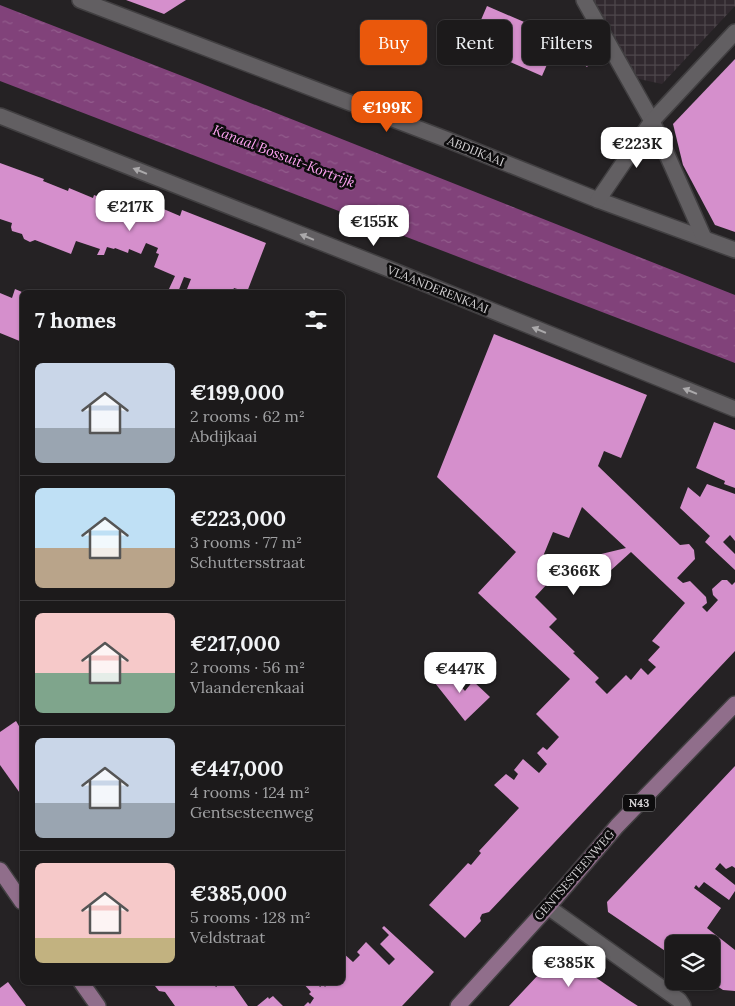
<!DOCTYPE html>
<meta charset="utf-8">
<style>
body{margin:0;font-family:Lora,serif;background:#292728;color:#f1f3f6;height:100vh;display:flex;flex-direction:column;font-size:19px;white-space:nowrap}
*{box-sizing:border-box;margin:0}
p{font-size:16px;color:#a0a1a3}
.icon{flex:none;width:28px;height:28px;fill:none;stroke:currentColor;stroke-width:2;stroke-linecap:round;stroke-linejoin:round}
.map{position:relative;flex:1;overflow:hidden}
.sheet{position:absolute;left:20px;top:290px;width:325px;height:695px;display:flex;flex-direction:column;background:#1c1a1b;border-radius:8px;box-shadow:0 1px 4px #0004,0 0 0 1px #3a383a}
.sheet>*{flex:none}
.guide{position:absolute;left:360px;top:20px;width:300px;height:45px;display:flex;gap:10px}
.buttons{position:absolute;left:665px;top:935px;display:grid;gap:10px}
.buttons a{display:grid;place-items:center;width:55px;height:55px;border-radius:8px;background:#1c1a1b;box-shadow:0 1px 4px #0004,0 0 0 1px #3a383a;font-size:25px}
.price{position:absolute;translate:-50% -42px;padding:0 11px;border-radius:10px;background:#fff;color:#222;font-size:16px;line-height:32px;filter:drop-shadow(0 1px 2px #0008)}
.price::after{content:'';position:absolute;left:50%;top:30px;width:15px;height:11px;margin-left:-8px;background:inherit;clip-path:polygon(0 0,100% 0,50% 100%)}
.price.active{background:#ea580c;color:#fff}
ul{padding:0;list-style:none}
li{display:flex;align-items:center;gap:15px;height:125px;padding:0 15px}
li+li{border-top:1px solid #3a383a}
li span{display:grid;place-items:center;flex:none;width:140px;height:100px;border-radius:8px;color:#555}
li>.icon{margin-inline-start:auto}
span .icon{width:60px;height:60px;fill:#fffc;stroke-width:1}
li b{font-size:21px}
h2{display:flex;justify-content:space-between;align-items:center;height:60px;padding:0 15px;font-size:21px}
.tag{padding:0 18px;border-radius:8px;background:#1c1a1b;box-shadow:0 1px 4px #0004,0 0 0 1px #3a383a;font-size:18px;line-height:45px}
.tag.active{background:#ea580c;color:#fff}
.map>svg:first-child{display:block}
.industrial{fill:url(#industrial-grid)}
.water{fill:url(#water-ripples)}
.building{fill:#d58fcc;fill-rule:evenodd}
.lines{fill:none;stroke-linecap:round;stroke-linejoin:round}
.minor-casing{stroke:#413f41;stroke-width:18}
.tertiary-casing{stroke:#413f41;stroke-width:18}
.primary-casing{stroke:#413f41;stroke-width:18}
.minor{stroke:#625f62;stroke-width:15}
.tertiary{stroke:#625f62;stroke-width:15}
.primary{stroke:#906e8b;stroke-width:15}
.oneway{fill:#aba9ab}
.labels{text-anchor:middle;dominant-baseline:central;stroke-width:5;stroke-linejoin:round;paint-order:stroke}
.shield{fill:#0d0c0d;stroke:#989698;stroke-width:1}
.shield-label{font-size:11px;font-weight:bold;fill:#d3d1d3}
.street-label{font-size:12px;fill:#d3d1d3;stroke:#0d0c0d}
.water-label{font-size:14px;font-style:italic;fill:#ffa4f3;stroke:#0d0c0d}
</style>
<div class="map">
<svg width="735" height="1006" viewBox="0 0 735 1006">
<defs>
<pattern id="industrial-grid" width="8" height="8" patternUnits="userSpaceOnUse" patternTransform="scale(1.25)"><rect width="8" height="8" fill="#31292f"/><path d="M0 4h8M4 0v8" fill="none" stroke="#4e474c"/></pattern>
<pattern id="water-ripples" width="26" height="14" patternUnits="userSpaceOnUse" patternTransform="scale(1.25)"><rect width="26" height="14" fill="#81427a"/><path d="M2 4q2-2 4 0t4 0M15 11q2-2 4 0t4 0" fill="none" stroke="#925c8c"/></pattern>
</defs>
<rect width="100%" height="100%" fill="#252224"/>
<!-- industrial -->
<path class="industrial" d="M593 0H735V6L662 84 639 79 627 63Z"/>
<!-- water -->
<path class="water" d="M0 5 190 79 735 295V363L0 81Z"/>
<!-- building -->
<g class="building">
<path d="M126 0H186L164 14Z"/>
<path d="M487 6 559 37 542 76 490 53 488 59 468 50Z"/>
<path d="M584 48 595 57 587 67 575 58Z"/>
<path d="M735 59V232L715 225 683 165 673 124Z"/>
<path d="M0 163 44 179 43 181 68 191 69 188 93 198 94 195 118 205 121 199 145 209 147 202 180 216 182 210 266 243 247 292 234 288 232 292 227 290 226 292H195L187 289 191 279 184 277 178 292 169 289 175 276 154 267 159 254 156 253 158 248 146 243 141 254 129 249 128 253 115 248 114 249 107 247 104 255H97L100 249 76 241 71 254 35 240 30 242 24 239 22 234 12 231 11 227 12 223 0 219Z"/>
<path d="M15 289 22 292V306L19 316 22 317V342L0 333V293L12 298Z"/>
<path d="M494 334 647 395 621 458 604 451 598 466 680 545 689 544 694 550 695 559 677 578 683 583 690 581 706 597 707 603 702 607 707 612 718 600 713 595 712 589 722 580H727L732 585 735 582V651L489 912 482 914 480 918 481 921 465 938 429 905 468 863 471 865 481 853 479 851 519 808 494 785 506 774 514 780 518 774 514 770 523 759 539 773 547 764 537 753 543 747 547 750 559 737 536 714 570 679 478 593 516 552 437 477ZM582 507 626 548 593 556 609 572 631 552 685 603 652 641 660 647 648 660 656 667 648 675 641 668 631 680 626 675 607 694 595 682 599 678 573 653 575 652 549 627 557 619 535 597 549 582 537 571 553 532 569 538Z"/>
<path d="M714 422 735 430V488L724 484 725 481 696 468Z"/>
<path d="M707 484 735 494V541L730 535 723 542 735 554V570L705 542 710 536 680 508 688 487 700 497Z"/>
<path d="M443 667 465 691 473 681 490 697 465 721 431 678Z"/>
<path d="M16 721 22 731V796L0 765V732Z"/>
<path d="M735 766V868L732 866 726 869 720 863 715 869 735 885V891L729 900 704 882 699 888 696 885 694 888 721 908 707 928 735 950V991L723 990 711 982V944H674V957L608 912 607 902Z"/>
<path d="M384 926 434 972 402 1006H304L308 1002 310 1004 314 998 309 994 311 992 302 982H316L320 987 323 984 325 987 329 982H342V952L353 962 360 955 357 952 366 942 389 965 395 959 380 944 389 935 382 928Z"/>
<path d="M563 955 627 999 638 1006H509L555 957Z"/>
<path d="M8 982 26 1006H0V988Z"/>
<path d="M155 982H212L216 987 222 982H238L234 986 248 1006H175L165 992 159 991 155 986Z"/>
<path d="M273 996 283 1006H257L268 997 269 999Z"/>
</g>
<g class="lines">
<!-- minor casing -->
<g class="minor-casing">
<g id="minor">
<path d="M80 0 448 140 598 200 735 250"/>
<path d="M584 0 652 121 704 238"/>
<path d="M0 116 394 271 735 409"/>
<path d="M598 200 652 121 735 32"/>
</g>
</g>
<!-- tertiary casing -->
<g class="tertiary-casing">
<path id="tertiary" d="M548 907 679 1000 683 1006"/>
</g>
<!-- primary casing -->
<g class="primary-casing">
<g id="primary">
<path d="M0 870 22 902"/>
<path d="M81 982 98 1006"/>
<path d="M458 1006 548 907 617 826 735 704"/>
</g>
</g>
<!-- minor -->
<use href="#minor" class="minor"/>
<!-- tertiary -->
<use href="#tertiary" class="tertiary"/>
<!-- primary -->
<use href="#primary" class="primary"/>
</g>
<!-- one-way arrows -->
<defs><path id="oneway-solid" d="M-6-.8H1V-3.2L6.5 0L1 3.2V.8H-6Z" transform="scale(1.25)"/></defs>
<g class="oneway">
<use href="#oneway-solid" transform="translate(140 171) rotate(-158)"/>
<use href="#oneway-solid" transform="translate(307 237) rotate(-158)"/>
<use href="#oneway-solid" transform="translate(539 330) rotate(-158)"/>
<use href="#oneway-solid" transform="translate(690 391) rotate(-158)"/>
</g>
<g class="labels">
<!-- shield labels -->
<rect class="shield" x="623" y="794.5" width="32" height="17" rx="4"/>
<g class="shield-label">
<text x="639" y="803">N43</text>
</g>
<!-- street labels -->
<g class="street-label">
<text transform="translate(476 151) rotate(22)">ABDIJKAAI</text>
<text transform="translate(438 289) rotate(22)">VLAANDERENKAAI</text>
<text transform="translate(574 875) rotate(-49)">GENTSESTEENWEG</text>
</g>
<!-- water labels -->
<g class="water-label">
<text transform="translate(284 156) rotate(21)">Kanaal Bossuit-Kortrijk</text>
</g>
</g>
</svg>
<div class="buttons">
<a><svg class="icon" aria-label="layers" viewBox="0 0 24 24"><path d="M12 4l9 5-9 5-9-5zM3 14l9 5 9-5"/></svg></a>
</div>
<b class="price active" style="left:387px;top:133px">€199K</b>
<b class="price" style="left:637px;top:169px">€223K</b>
<b class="price" style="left:130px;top:232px">€217K</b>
<b class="price" style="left:374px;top:247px">€155K</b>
<b class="price" style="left:574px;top:596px">€366K</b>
<b class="price" style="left:460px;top:694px">€447K</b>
<b class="price" style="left:569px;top:988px">€385K</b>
<div class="guide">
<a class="tag active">Buy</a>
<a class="tag">Rent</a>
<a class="tag">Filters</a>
</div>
<section class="sheet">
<h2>7 homes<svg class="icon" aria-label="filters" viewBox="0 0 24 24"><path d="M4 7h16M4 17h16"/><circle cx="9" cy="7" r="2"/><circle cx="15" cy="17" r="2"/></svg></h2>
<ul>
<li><span style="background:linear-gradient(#c9d6e8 65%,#9aa5b1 0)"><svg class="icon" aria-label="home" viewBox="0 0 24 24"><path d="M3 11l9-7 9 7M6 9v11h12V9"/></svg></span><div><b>€199,000</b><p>2 rooms · 62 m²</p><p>Abdijkaai</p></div></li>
<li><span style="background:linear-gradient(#bfe0f5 60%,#b9a48a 0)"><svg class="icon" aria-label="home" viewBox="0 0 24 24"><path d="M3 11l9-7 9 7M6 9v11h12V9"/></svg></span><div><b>€223,000</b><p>3 rooms · 77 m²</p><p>Schuttersstraat</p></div></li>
<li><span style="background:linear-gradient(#f6c9c9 60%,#7fa58c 0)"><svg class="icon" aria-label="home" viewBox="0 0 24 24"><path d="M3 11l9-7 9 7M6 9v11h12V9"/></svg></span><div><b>€217,000</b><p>2 rooms · 56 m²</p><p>Vlaanderenkaai</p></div></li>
<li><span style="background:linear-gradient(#c9d6e8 65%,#9aa5b1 0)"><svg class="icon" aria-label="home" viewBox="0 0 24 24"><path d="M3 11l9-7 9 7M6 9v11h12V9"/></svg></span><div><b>€447,000</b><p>4 rooms · 124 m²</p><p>Gentsesteenweg</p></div></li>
<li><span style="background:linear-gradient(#f6c9c9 75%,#c2b280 0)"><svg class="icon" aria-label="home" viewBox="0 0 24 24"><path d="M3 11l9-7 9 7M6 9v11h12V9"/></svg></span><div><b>€385,000</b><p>5 rooms · 128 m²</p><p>Veldstraat</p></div></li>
</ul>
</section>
</div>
